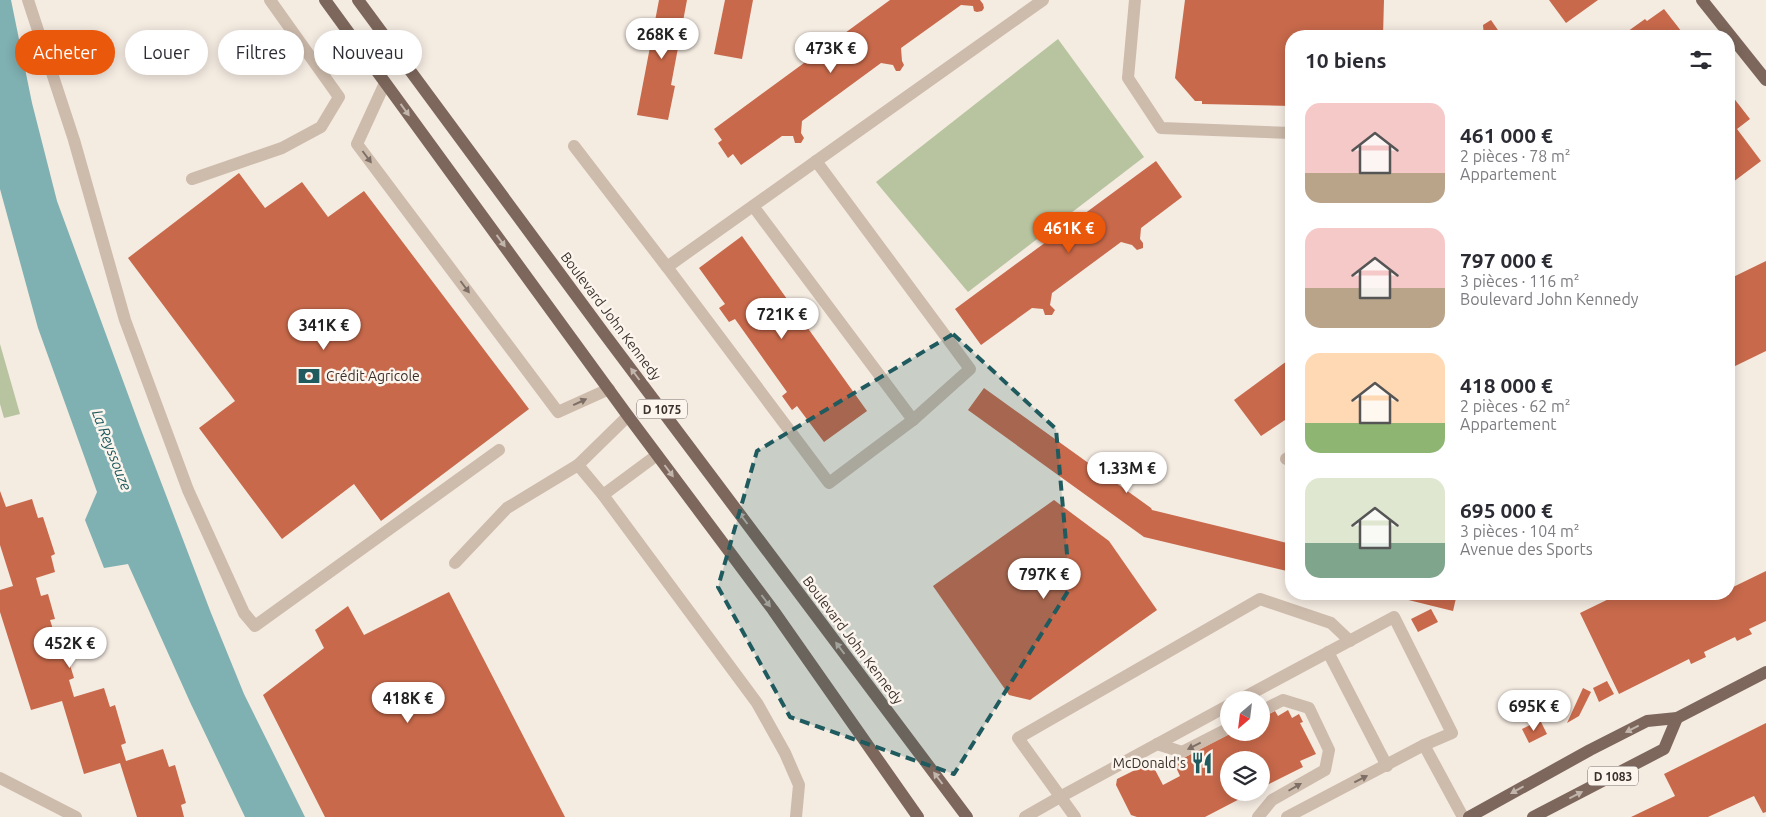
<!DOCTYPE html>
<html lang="fr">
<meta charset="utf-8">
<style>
body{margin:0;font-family:Ubuntu,sans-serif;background:#f7f7f7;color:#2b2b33;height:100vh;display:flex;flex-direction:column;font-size:19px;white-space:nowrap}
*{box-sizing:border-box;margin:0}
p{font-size:16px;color:#7c7c81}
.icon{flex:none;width:28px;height:28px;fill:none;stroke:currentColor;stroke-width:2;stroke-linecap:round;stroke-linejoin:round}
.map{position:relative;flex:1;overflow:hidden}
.panel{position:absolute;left:1285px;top:30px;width:450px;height:570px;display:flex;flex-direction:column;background:#fff;border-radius:20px;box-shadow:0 2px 12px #0003}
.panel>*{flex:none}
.hud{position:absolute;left:15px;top:30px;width:475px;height:45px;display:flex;gap:10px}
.needle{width:32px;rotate:208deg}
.fabs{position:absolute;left:1220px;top:691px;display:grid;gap:10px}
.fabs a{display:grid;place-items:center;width:50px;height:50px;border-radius:50%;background:#fff;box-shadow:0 2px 12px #0003;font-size:25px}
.price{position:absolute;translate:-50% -42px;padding:0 11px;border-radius:18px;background:#fff;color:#222;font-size:16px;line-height:32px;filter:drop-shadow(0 1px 2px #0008)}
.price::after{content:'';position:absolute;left:50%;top:30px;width:15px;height:11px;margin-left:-8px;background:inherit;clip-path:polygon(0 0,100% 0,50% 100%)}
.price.selected{background:#ea580c;color:#fff}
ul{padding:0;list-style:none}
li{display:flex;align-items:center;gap:15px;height:125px;padding:0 20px}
li span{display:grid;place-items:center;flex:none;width:140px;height:100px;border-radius:15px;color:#555}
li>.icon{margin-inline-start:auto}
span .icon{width:60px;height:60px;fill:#fffc;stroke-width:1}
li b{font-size:21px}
h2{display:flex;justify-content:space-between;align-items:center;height:60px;padding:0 20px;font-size:21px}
.tag{padding:0 18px;border-radius:22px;background:#fff;box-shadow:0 2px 12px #0003;font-size:18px;line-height:45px}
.tag.selected{background:#ea580c;color:#fff}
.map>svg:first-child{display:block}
.green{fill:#b8c4a0}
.water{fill:#7fb0b2}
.building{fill:#c8694b}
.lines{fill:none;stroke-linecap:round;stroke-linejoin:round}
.minor{stroke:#cdbbac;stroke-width:12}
.major{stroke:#7d675c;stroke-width:12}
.oneway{fill:#c2b5ac}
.oneway2{fill:#7d6f65}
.marked{fill:#1f5a5e;fill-opacity:0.2;stroke:#1f5a5e;stroke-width:4;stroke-dasharray:10 6;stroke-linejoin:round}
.labels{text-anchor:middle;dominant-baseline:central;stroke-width:5;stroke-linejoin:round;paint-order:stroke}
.shield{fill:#fbf5ee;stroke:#756b66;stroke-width:1}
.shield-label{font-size:12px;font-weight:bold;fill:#3b302b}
.street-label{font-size:14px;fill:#3b302b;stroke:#fbf5ee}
.poi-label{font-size:14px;fill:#3b302b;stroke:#fbf5ee;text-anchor:start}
.water-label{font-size:15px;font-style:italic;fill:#1f5a5e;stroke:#fbf5ee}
</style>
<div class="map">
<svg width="1766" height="817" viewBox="0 0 1766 817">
<rect width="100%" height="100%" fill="#f4ebe1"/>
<!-- green -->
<g class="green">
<path d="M1058 39 1144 157 968 292 876 182Z"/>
<path d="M0 344 20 414 4 418 0 404Z"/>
</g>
<!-- water -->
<path class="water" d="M0 0H11L32 103 57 201 140 427 211 613 244 694 305 817H245L190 702 128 564 104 568 85 520 97 492 38 328 0 189Z"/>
<!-- building -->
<g class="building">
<path d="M659 0H687L671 85 675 86 668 120 637 115Z"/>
<path d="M725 0H753L742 59 714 54Z"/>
<path d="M890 0H980L983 4 984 8 982 11 977 12 974 11 973 6 961 5 901 48 902 61 904 65 900 71H896L893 65 881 63 802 121 801 133 804 138 801 143H795L793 136H782L741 165 733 154 728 158 718 143 722 140 714 129Z"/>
<path d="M1185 0H1384L1383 36H1291V106L1202 104V101H1195L1175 78Z"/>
<path d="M1549 0H1598L1566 23Z"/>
<path d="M1664 9 1685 36H1617L1623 32 1624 34 1645 19 1647 21Z"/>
<path d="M1491 20 1502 36H1484L1483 25Z"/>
<path d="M1729 92 1750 119 1737 129 1761 161 1729 185Z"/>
<path d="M1156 161 1182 197 1141 228 1140 239 1143 243V248L1137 250 1132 245 1121 242 1052 293 1050 305 1055 310 1052 315H1045L1043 309 1032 308 981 345 955 309Z"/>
<path d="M239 173 265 208 302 182 328 217 364 191 529 409 381 521 354 484 282 539 199 428 235 401 128 258Z"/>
<path d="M742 236 867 411 824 442 797 406 792 410 782 396 787 392 735 319 729 322 719 308 725 304 699 268Z"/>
<path d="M1766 261V351L1729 369V279Z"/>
<path d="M1291 358V416L1261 436 1234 400Z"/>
<path d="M984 388 1151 508 1152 510 1291 544V572L1144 537 968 410Z"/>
<path d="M0 491 6 507 32 499 38 518 43 517 55 554 51 556 55 572 36 578 41 596 48 594 55 619 50 620 61 654 66 652 74 678 69 680 74 697 104 688 110 707 115 705 126 743 121 745 126 761 163 749 169 767 175 765 186 803 181 805 184 817H137L120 763 84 774 62 701 31 710 0 612V590L13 586 0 545Z"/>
<path d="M1054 500 1109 541 1157 610 1030 700 1009 695 933 586Z"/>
<path d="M1766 571V621L1749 629 1752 634 1737 641 1735 637 1704 652 1706 657 1691 664 1689 659 1619 694 1580 613 1619 594H1729V589Z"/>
<path d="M449 592 565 817H325L263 695 324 648 315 630 348 606 364 635Z"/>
<path d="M1384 594H1457L1453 611Z"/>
<path d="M1431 609 1438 622 1418 632 1411 619Z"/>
<path d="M1607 681 1614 694 1599 702 1593 688Z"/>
<path d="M1583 688 1591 692 1579 716 1567 723Z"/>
<path d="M1288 710 1292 718 1299 714 1303 722 1300 723 1316 754 1300 761 1303 767 1261 788V760H1229V792H1253L1205 817H1137L1131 815 1116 785 1117 779 1147 764 1153 766 1163 785 1180 776 1174 763 1233 732H1261V718L1275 711 1278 716Z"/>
<path d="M1540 720 1547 734 1529 743 1522 729Z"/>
<path d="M1766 723V812L1763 813 1754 796 1708 817H1631L1675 796 1664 774Z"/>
</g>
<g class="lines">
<!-- minor -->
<g class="minor">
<path d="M28 0 74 140 125 320 188 490 244 613 255 626 499 450"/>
<path d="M1135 0 1128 78 1161 128 1291 133"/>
<path d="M385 83 357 144 558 412 609 389"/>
<path d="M574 146 667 267"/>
<path d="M816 161 970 369 913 420"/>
<path d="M192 179 282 148 321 127 339 97 270 0"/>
<path d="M753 206 913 420 829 483 667 267C792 178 918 89 1043 0"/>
<path d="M1286 459 1291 456"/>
<path d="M578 465 628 416"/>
<path d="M603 495 657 455"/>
<path d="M455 563 507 508 578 465 603 495 757 703 785 753 799 785 796 817"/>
<path d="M1328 652 1387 766"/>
<path d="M1239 700 1394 617 1452 733 1424 745 1287 817"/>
<path d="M1157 744 1182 752 1229 728"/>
<path d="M1424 745 1463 817"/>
<path d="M0 778 76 817"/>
<path d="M1025 817 1060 797 1229 705"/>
<path d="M1075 817 1018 738 1260 599 1331 623 1350 641"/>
<path d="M1258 817 1272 800 1325 770 1329 750 1309 708 1283 700 1261 711"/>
</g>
<!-- major -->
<g class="major">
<path d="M325 0 628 416 773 610 918 817"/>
<path d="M358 0 603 332 967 817"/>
<path d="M1702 0 1766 80"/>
<path d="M1469 817 1590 750 1647 721 1677 718 1766 672"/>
<path d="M1533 817 1664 749 1677 718"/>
</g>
</g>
<!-- one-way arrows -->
<defs><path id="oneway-solid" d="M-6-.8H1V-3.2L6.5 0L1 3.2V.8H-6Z" transform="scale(1.25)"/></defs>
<g class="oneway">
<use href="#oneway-solid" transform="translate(405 110) rotate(54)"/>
<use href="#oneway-solid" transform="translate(501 241) rotate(54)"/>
<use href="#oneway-solid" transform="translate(635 374) rotate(-127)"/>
<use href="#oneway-solid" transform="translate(669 471) rotate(53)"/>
<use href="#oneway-solid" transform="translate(743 518) rotate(-127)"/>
<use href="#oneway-solid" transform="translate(766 601) rotate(53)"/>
<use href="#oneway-solid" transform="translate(840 648) rotate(-127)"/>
<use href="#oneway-solid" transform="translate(1632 729) rotate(153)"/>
<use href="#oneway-solid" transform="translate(938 778) rotate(-127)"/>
<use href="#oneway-solid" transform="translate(1517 790) rotate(151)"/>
<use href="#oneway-solid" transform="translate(1576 795) rotate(-27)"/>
</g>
<g class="oneway2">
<use href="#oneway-solid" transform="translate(367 157) rotate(53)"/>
<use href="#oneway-solid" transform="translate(465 287) rotate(53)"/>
<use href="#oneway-solid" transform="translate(580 402) rotate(-25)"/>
<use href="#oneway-solid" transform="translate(1194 746) rotate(153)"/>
<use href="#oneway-solid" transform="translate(1361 779) rotate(-27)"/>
<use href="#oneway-solid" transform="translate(1295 787) rotate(-30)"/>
</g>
<!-- marked area -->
<path class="marked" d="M953 334 1056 429 1070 588 954 774 790 717 718 587 757 451Z"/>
<!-- icons -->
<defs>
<g id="bank-bare" transform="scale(1.725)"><path d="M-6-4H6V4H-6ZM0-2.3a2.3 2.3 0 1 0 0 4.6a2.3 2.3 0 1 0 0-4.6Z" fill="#1f5a5e" stroke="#fbf5ee" stroke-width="2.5" paint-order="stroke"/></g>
<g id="restaurant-bare" transform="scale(1.725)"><path d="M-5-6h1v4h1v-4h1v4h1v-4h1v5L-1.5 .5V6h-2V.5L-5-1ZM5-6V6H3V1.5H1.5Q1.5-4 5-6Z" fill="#1f5a5e" stroke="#fbf5ee" stroke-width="2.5" paint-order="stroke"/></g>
</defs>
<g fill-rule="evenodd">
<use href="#bank-bare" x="309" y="376"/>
<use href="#restaurant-bare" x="1202" y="763"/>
</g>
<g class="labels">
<!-- shield labels -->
<g class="shield">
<rect x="637" y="399.5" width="50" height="19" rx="4"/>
<rect x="1588" y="766.5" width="50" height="19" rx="4"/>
</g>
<g class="shield-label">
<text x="662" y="409">D 1075</text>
<text x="1613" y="776">D 1083</text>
</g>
<!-- street labels -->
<g class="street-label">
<text transform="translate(611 316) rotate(53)">Boulevard John Kennedy</text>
<text transform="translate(853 640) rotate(53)">Boulevard John Kennedy</text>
</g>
<!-- poi labels -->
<g class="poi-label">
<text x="326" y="376">Crédit Agricole</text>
<text x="1186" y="763" text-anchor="end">McDonald's</text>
</g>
<!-- water labels -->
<g class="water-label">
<text transform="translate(112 450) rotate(69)">La Reyssouze</text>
</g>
</g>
</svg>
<div class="fabs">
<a><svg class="needle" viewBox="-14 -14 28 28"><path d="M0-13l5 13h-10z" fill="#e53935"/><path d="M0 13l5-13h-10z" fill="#7c7c81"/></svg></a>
<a><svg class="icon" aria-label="layers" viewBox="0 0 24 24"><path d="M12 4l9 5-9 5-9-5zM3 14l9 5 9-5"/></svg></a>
</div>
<b class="price" style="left:662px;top:60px">268K €</b>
<b class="price" style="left:831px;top:74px">473K €</b>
<b class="price selected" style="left:1069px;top:254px">461K €</b>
<b class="price" style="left:782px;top:340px">721K €</b>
<b class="price" style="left:324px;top:351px">341K €</b>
<b class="price" style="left:1127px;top:494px">1.33M €</b>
<b class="price" style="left:1044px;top:600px">797K €</b>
<b class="price" style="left:70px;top:669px">452K €</b>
<b class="price" style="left:408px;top:724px">418K €</b>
<b class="price" style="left:1534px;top:732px">695K €</b>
<div class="hud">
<a class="tag selected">Acheter</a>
<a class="tag">Louer</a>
<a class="tag">Filtres</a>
<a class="tag">Nouveau</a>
</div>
<section class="panel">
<h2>10 biens<svg class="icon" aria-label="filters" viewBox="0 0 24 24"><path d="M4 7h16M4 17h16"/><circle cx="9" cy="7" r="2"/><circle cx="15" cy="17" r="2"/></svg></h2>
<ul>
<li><span style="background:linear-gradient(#f6c9c9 70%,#b9a48a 0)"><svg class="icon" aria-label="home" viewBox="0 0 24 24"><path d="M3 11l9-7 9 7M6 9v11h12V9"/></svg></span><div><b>461 000 €</b><p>2 pièces · 78 m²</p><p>Appartement</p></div></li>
<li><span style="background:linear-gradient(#f6c9c9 60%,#b9a48a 0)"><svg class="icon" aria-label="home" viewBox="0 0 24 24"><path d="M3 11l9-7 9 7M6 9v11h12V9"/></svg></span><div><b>797 000 €</b><p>3 pièces · 116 m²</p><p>Boulevard John Kennedy</p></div></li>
<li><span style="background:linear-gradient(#ffd9b3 70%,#8fb573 0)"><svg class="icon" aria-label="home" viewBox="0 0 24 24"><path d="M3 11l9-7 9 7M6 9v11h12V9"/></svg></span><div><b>418 000 €</b><p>2 pièces · 62 m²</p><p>Appartement</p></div></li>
<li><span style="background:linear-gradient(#dfe7d0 65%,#7fa58c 0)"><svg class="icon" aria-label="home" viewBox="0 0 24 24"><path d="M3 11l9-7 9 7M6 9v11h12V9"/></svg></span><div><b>695 000 €</b><p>3 pièces · 104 m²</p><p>Avenue des Sports</p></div></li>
</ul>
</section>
</div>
